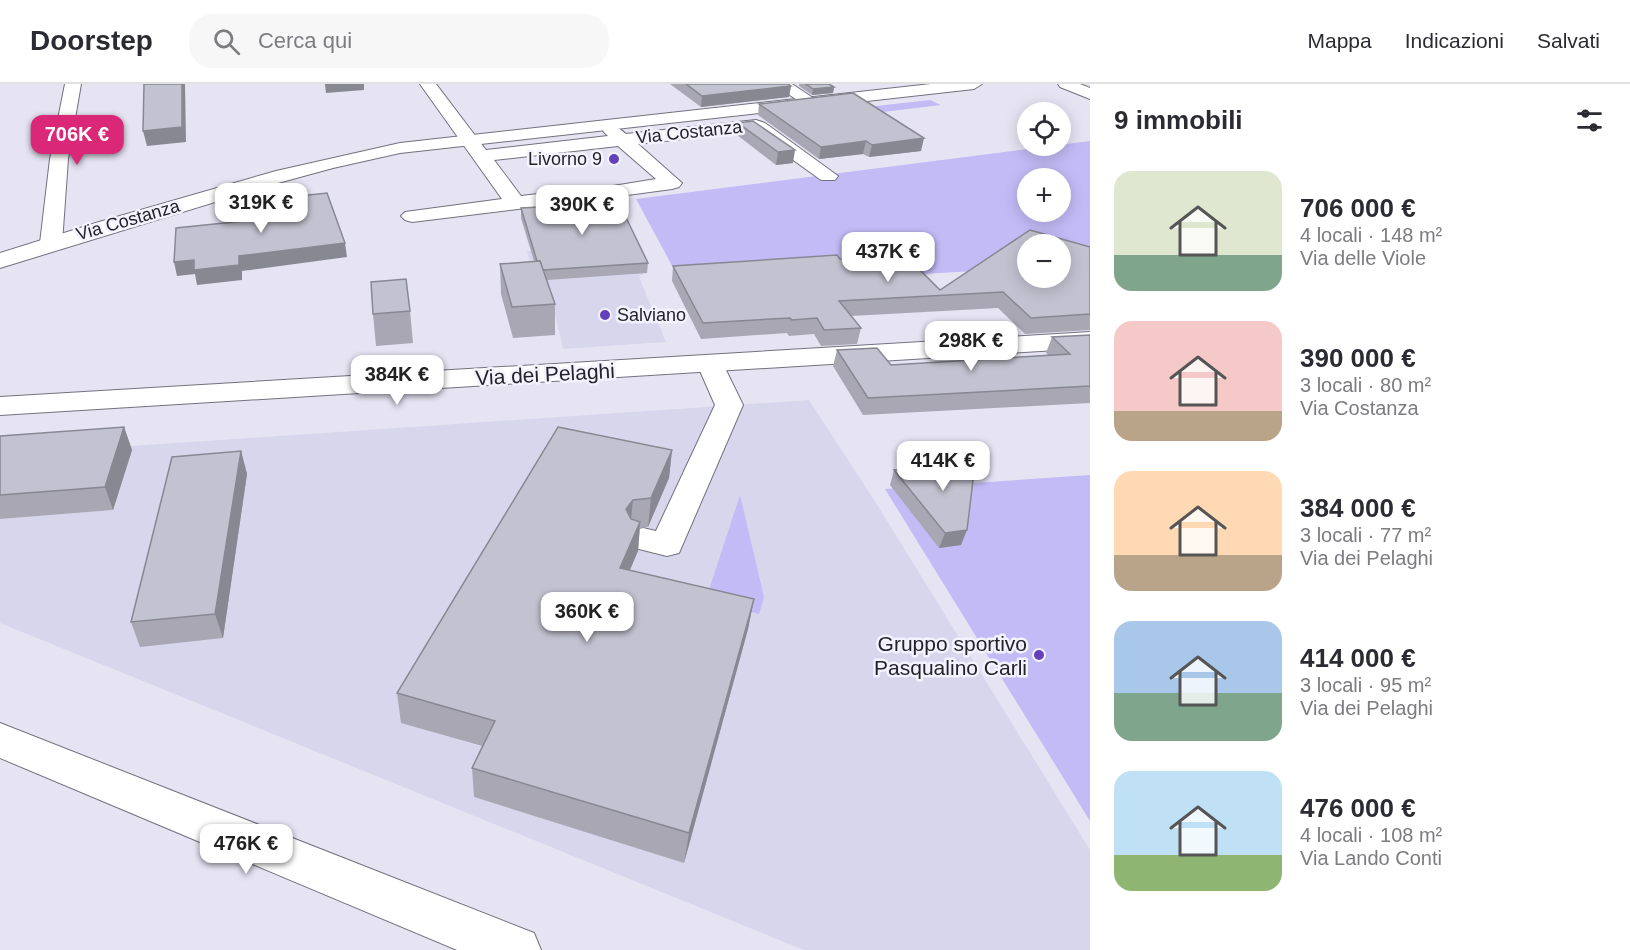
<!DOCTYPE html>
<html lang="it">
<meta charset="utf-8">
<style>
body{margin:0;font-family:Arial,sans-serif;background:#f7f7f7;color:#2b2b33;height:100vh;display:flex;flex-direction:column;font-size:22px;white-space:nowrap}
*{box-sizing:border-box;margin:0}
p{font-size:20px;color:#7c7c81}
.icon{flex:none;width:33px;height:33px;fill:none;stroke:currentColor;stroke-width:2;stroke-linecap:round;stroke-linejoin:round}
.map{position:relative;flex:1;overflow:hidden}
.side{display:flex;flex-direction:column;background:#fff;width:540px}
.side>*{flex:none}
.tools{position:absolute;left:1017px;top:18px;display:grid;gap:12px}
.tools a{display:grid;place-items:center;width:54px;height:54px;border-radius:50%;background:#fff;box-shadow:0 3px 15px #0003;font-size:30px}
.price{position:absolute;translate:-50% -51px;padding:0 14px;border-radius:12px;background:#fff;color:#222;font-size:20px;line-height:39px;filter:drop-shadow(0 2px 3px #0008)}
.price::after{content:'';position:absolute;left:50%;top:36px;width:18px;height:14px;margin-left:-9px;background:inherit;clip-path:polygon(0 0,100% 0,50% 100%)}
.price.selected{background:#db2777;color:#fff}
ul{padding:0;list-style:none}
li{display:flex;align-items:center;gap:18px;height:150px;padding:0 24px}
li span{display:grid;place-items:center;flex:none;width:168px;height:120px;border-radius:18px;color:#555}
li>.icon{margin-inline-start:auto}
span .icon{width:72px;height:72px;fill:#fffc;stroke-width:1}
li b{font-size:26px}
h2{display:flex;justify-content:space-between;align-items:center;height:72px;padding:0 24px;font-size:26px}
header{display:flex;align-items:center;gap:36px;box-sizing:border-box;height:84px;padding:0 30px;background:#fff;border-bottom:2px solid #e1e1e2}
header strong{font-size:28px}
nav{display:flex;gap:33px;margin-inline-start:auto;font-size:21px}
.search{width:420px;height:54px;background:#f7f7f7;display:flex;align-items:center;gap:15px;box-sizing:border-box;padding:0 21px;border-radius:24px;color:#7c7c81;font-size:22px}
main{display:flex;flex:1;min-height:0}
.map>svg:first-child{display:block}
.built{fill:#d8d6ec;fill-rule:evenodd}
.green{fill:#c3bbf6;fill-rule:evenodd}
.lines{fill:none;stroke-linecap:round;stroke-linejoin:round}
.pedestrian-casing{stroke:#73717e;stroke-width:2}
.minor-casing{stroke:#73717e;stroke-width:2}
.tertiary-casing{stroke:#73717e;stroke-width:2}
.pedestrian{fill:#fff;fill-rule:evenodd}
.minor{fill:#fff;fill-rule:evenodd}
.tertiary{fill:#fff;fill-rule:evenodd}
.wall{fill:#a8a7b3}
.shaded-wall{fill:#888892}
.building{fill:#c3c2d0;stroke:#888892;stroke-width:1.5;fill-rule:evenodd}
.poi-dot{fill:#6341ba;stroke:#f3f2fe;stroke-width:2}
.labels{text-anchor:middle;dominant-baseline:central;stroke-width:5;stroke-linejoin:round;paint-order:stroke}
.far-street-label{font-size:18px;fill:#232328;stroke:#f3f2fe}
.far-poi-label{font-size:18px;fill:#232328;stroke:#f3f2fe;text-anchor:end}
.street-label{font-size:21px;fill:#232328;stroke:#f3f2fe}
.poi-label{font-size:21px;fill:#232328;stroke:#f3f2fe;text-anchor:end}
</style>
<header>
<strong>Doorstep</strong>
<div class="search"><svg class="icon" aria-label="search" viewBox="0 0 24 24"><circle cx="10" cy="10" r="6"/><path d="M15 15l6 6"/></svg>Cerca qui</div>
<nav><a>Mappa</a><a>Indicazioni</a><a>Salvati</a></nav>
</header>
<main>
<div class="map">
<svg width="1090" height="866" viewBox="0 0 1090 866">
<rect width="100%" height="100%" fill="#e6e4f3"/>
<!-- built -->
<g class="built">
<path d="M633 162 645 188 639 193 666 258 563 265 549 204 535 203 527 167Z"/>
<path d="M809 316 878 422 1090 766V866H804L0 539V435L113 426 0 371ZM669 394 618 513 684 778 474 713 496 667 401 638Z"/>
</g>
<!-- green -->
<g class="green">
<path d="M930 16 941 21 858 31 849 25Z"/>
<path d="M1090 57V180L1060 160H1028L1027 184 923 190 676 189 636 115ZM1028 94H1060V128H1028Z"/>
<path d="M1090 391V737L885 405Z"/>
<path d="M740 411 764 513 759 530 706 515Z"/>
</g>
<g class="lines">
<!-- pedestrian casing -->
<g class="pedestrian-casing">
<path id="pedestrian" d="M710 272 720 274 723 280 743 321 679 469 667 472 631 463 626 455 631 447 643 444 656 447 715 321 697 280 700 274Z"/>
</g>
<!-- minor casing -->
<g class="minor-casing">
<g id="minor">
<path d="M65 0H81L68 75 62 159 59 164 51 166 43 164 40 159 50 75Z"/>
<path d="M420 0H436L486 66 608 52 603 47 606 43C615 41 619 44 626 50L756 36 765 39 838 92 835 96H821L753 47 638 60 682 99 679 103 672 105 620 112 613 110 610 106 613 102 656 95 618 62 494 76 521 112 590 104 597 106 600 110 597 114 590 116 412 138 405 136 401 132 405 128 502 115Z"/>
<path d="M773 0H792L819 18 811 23 805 21Z"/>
<path d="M1058 0H1080L1090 4V15L1060 3Z"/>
<path d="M1090 248V264L0 331V313Z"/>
</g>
</g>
<!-- tertiary casing -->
<g class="tertiary-casing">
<g id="tertiary">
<path d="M931 0H982L974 5 400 69 333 84 267 102 0 184V169L99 138 276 87 400 59Z"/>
<path d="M0 639 534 849 541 866H457L0 674Z"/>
</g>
</g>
<!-- pedestrian -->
<use href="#pedestrian" class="pedestrian"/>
<!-- minor -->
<use href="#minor" class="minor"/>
<!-- tertiary -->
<use href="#tertiary" class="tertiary"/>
</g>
<!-- wall -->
<g class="wall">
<path d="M670 0H788L791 2 789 13 701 23Z"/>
<path d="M799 0H829L834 3 833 9 812 11 799 2Z"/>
<path d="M759 20 921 67 869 73 863 70 819 75 758 31Z"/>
<path d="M738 39 793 79 776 81 737 51Z"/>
<path d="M521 124 648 179 647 189 547 196 555 220V251L513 254 501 210 500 180 534 177 521 134Z"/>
<path d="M1090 163V246L1025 250 998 224 851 232 861 244 857 260 821 262 814 250 789 252 787 249 701 255 672 197 673 182 840 175 940 206Z"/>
<path d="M410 227 413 259 376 262 373 230Z"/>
<path d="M1090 251V319L863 331 833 282 837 266 891 281 1048 271 1046 269 1052 253Z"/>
<path d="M124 343 132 366 113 426 0 435V352Z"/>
<path d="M672 366 669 394 648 443 640 444 638 467 630 486 754 515 748 545 684 779 474 713 472 684 482 662 401 639 397 609Z"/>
<path d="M241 367 247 390 223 554 140 563 131 538Z"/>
<path d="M894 386 961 461 939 464 890 401Z"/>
</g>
<!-- shaded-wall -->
<g class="shaded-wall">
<path d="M182 0H185L186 58 147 62 143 47Z"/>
<path d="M325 0H364V6L326 9Z"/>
<path d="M791 2 789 13 701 23 702 12Z"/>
<path d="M834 3 833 9 812 11 813 5Z"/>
<path d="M924 54 921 67 869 73 872 61Z"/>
<path d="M866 57 863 70 819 75 821 63Z"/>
<path d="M795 66 793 79 776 81 778 68Z"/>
<path d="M345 159 347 173 242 187V196L197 201 195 190 177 192 174 178 239 172Z"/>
<path d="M124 343 132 366 113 426 105 403Z"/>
<path d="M672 366 669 394 648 443 651 414Z"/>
<path d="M241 367 247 390 223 554 215 530Z"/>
<path d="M633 416 630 445 626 425Z"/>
<path d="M640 438 638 467 618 513 620 484Z"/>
<path d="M967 446 961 461 939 464 945 449Z"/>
<path d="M754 515 748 545 684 779 689 749Z"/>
</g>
<!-- building -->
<g class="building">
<path d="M144 0H182V43L143 47Z"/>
<path d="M686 0H788L791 2 702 12Z"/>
<path d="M806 0H829L834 3 813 5Z"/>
<path d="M853 9 924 54 872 61 866 57 821 63 759 20Z"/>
<path d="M753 37 795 66 778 68 738 39Z"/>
<path d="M327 109 345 159 239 172V181L194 186V176L174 178 176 144 274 134 270 119 281 117V114Z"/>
<path d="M619 119 648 179 543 186 540 177H537L521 124Z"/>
<path d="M1030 146 1090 163V230L1031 234 1003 208 839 217 861 244 824 246 817 234 792 236 790 234 703 239 673 182 837 171 840 175 904 170 940 206ZM1028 160H1060V194H1028Z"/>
<path d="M540 177 555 220 512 223 500 180Z"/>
<path d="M406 195 410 227 373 230 371 198Z"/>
<path d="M1090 251V302L868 314 837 266 877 264 891 281 1070 270 1052 253Z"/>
<path d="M124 343 105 403 0 411V352Z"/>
<path d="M558 343 672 366 651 414 633 416 626 425 631 435 640 438 620 484 754 515 689 749 472 684 495 637 397 609Z"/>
<path d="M241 367 215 530 131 538 172 373Z"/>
<path d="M963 376 974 388 967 446 945 449 894 386Z"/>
</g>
<!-- markers -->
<g class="poi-dot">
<circle cx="614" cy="75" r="6"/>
<circle cx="605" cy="231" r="6"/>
<circle cx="1039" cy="571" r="6"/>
</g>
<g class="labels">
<!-- far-street labels -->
<g class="far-street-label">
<text transform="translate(689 48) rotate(-6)">Via Costanza</text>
<text transform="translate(128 136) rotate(-16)">Via Costanza</text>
</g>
<!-- far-poi labels -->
<g class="far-poi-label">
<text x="602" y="75">Livorno 9</text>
<text x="617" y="231" text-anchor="start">Salviano</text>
</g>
<!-- street labels -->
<g class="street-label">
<text transform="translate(545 290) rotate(-3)">Via dei Pelaghi</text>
</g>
<!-- poi labels -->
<g class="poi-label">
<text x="1027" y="559">Gruppo sportivo<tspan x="1027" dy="24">Pasqualino Carli</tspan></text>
</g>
</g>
</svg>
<div class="tools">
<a><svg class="icon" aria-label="locate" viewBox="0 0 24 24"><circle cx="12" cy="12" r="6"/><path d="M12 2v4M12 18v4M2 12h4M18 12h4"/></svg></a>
<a>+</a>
<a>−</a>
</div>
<b class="price selected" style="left:77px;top:82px">706K €</b>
<b class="price" style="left:261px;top:150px">319K €</b>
<b class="price" style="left:582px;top:152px">390K €</b>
<b class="price" style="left:888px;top:199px">437K €</b>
<b class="price" style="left:971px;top:288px">298K €</b>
<b class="price" style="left:397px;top:322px">384K €</b>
<b class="price" style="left:943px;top:408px">414K €</b>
<b class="price" style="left:587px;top:559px">360K €</b>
<b class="price" style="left:246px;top:791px">476K €</b>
</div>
<section class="side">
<h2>9 immobili<svg class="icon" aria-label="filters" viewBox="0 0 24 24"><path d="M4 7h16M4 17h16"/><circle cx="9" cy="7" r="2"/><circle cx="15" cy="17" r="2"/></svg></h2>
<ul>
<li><span style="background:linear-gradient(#dfe7d0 70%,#7fa58c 0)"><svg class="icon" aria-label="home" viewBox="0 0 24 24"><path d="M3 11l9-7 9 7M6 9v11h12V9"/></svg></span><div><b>706 000 €</b><p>4 locali · 148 m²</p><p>Via delle Viole</p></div></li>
<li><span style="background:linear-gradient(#f6c9c9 75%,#b9a48a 0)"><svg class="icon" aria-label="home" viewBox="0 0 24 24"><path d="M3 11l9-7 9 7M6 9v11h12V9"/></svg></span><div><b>390 000 €</b><p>3 locali · 80 m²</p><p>Via Costanza</p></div></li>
<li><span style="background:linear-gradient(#ffd9b3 70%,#b9a48a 0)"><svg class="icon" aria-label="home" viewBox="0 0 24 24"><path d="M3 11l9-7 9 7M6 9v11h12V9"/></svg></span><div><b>384 000 €</b><p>3 locali · 77 m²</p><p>Via dei Pelaghi</p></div></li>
<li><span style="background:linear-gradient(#a9c7e8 60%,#7fa58c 0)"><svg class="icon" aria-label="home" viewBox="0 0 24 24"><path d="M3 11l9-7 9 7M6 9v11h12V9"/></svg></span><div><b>414 000 €</b><p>3 locali · 95 m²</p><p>Via dei Pelaghi</p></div></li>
<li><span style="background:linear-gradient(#bfe0f5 70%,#8fb573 0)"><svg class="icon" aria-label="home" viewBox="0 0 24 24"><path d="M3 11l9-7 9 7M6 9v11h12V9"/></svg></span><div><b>476 000 €</b><p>4 locali · 108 m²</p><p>Via Lando Conti</p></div></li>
</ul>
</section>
</main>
